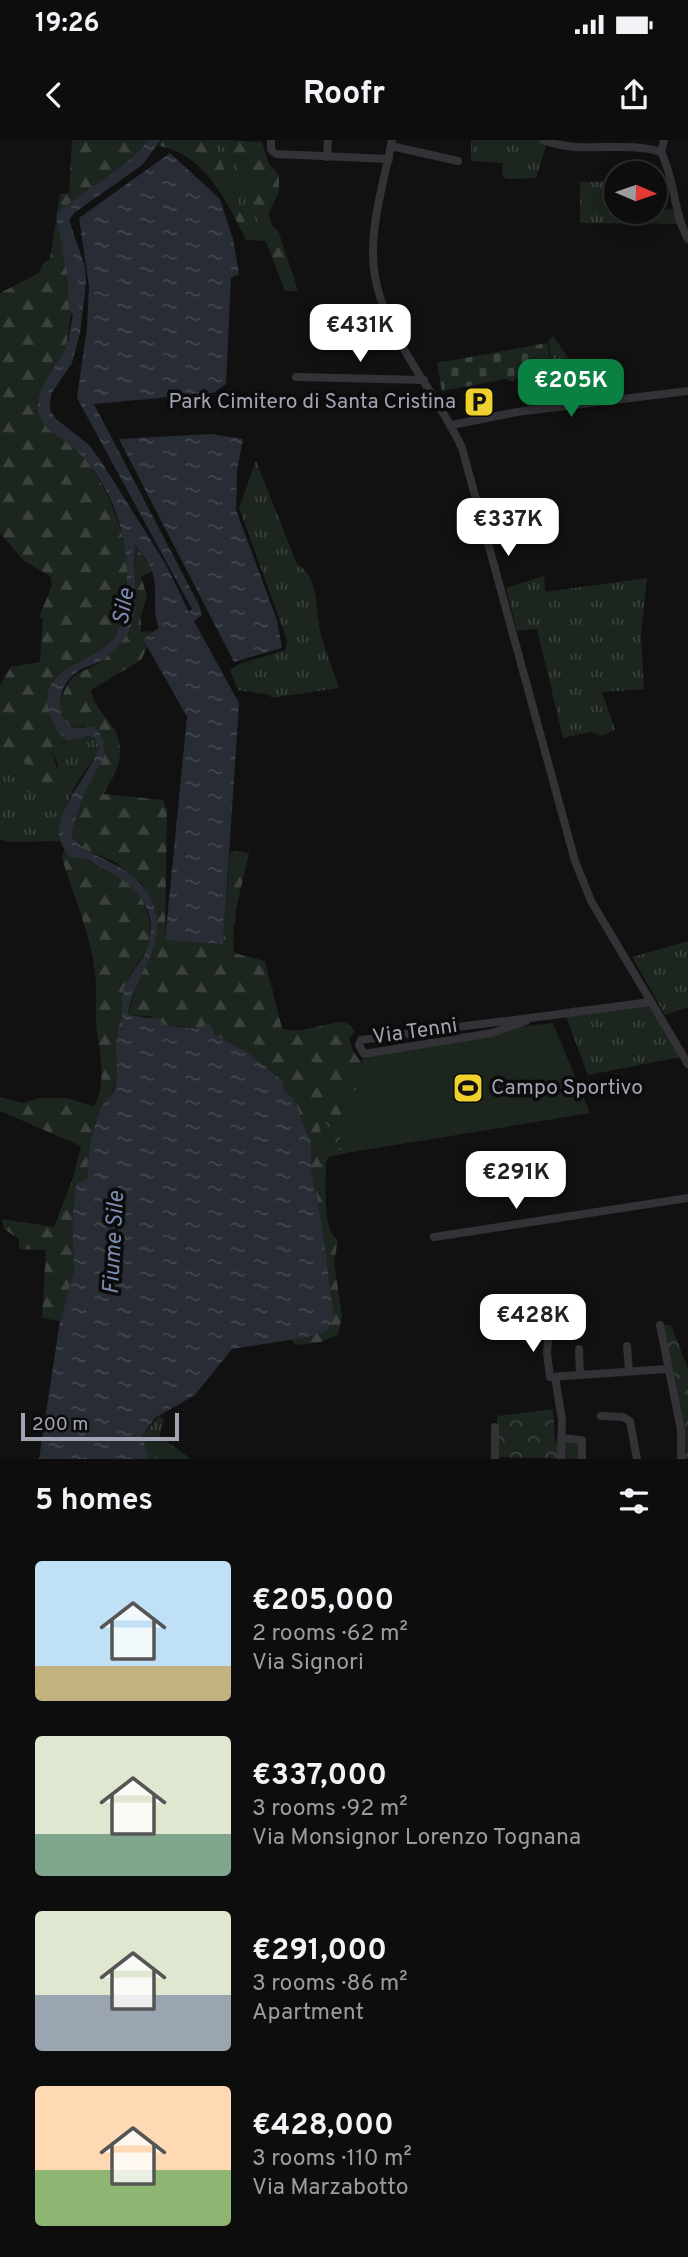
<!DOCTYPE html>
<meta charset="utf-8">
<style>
body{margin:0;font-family:Overpass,sans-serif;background:#161617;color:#f1f3f6;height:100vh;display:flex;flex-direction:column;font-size:26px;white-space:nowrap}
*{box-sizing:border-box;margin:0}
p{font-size:23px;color:#9a9c9e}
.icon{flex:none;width:38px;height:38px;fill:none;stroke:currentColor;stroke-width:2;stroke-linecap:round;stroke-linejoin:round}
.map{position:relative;height:1319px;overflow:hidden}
.side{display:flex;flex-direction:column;background:#0d0d0e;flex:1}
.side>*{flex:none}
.needle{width:46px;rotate:92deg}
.buttons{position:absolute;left:604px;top:21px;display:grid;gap:14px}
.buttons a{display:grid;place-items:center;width:63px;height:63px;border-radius:50%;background:#0d0d0e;box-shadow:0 4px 18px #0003,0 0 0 2px #2d2d2e;font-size:35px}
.scale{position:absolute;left:21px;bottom:18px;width:158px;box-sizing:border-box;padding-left:7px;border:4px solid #a2a4b3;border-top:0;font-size:19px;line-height:24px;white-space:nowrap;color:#a2a4b3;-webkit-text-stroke:5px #0c0c0d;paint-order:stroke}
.price{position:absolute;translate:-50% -60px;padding:0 16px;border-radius:14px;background:#fff;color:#222;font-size:23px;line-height:46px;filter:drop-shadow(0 2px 4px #0008)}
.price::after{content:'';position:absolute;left:50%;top:42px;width:21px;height:16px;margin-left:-10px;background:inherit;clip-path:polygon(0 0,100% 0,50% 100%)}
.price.selected{background:#0b8043;color:#fff}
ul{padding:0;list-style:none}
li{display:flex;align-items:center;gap:21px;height:175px;padding:0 35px}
li span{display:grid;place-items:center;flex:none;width:196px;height:140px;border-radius:7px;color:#555}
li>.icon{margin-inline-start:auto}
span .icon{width:84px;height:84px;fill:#fffc;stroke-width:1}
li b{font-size:30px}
h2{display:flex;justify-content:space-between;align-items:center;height:84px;padding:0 35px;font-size:30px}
.status{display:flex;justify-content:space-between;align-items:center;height:49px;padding:0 35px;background:#0d0d0e;direction:ltr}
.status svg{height:19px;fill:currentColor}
header{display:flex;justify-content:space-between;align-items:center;height:91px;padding:0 35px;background:#0d0d0e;font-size:32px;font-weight:700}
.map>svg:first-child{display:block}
.grass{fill:url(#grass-tufts)}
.forest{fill:url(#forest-firs)}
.cemetery{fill:url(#cemetery-stones)}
.park{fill:url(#park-crowns)}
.pitch{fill:#1d251f}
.water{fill:url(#water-ripples)}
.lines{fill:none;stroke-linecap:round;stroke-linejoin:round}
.river{stroke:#272c35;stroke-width:10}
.minor{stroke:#323237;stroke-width:8}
.labels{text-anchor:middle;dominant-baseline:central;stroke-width:7;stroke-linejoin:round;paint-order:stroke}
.poi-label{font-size:21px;fill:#a2a4b3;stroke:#0c0c0d;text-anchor:end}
.street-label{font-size:21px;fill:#a2a4b3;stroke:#0c0c0d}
.water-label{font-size:23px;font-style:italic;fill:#798bae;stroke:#0c0c0d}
</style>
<div class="status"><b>19:26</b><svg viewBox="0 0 49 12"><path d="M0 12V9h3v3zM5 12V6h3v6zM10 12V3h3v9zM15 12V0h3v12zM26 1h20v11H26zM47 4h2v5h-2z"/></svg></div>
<header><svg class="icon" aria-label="back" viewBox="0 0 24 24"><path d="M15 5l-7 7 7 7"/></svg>Roofr<svg class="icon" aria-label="share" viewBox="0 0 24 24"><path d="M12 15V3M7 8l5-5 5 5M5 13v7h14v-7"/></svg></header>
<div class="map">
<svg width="688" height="1319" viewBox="0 0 688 1319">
<defs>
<pattern id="grass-tufts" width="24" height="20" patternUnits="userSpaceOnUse" patternTransform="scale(1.75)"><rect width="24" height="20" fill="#1d251f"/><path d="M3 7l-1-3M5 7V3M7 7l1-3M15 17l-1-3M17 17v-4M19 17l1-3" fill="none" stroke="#3b423d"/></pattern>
<pattern id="forest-firs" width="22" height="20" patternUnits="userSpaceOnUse" patternTransform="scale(1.75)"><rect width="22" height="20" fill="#1d251f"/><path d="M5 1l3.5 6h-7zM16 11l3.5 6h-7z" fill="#3b423d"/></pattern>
<pattern id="cemetery-stones" width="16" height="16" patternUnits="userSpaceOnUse" patternTransform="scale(1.75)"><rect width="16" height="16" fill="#1d251f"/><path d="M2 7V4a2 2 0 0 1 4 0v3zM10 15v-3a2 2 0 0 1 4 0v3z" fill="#3b423d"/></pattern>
<pattern id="park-crowns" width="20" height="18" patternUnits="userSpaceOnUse" patternTransform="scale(1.75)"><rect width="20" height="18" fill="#1d251f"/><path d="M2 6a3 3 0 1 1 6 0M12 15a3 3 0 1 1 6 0" fill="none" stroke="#3b423d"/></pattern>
<pattern id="water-ripples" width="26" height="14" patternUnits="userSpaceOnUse" patternTransform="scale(1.75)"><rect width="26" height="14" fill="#272c35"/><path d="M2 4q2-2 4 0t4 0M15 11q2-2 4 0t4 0" fill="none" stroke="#434850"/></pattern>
</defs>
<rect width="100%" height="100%" fill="#111112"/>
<!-- grass -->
<g class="grass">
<path d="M213 0H227L266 101 252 100Z"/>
<path d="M471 0H548L536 38 507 39 502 36 503 23 471 21Z"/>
<path d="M616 41V72L680 69 685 84 580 83V42Z"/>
<path d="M553 196 594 256 528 271 521 239 553 232 548 200Z"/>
<path d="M256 321 297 424C320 437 315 473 321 495 326 513 333 530 339 548L271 558V555L238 550 230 530 239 524 285 510 287 500 239 368Z"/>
<path d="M544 436 545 452 647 438 641 495 644 549 602 552 615 590 600 596 591 592 563 598 537 489 517 491 506 448Z"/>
<path d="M88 596 95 598 99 606C97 617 89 625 83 634 70 652 59 679 60 701L9 702 0 699V623L20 615 35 637 56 642 58 625 52 609 67 600Z"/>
<path d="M688 801V867L665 875 632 817Z"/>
<path d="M645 859 681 917 588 935 563 869Z"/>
<path d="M159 1276 164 1280 159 1296 191 1319H149L142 1296Z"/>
</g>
<!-- forest -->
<g class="forest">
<path d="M72 0H149L131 19 57 72 60 54 69 53Z"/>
<path d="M161 0H213L252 100H246C228 63 204 13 159 6Z"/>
<path d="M227 0 262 2 269 24 279 35V52L269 73 272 86 278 90 298 151H285Z"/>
<path d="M56 81 69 115 75 147 66 208 48 239 46 287C58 297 72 305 83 317 118 356 150 455 111 500 93 521 69 518 50 549L51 578 67 600 52 609 59 638 56 642 24 653 21 642 35 637 20 616 0 623V545L11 527 40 522 43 479 39 478 52 445 50 436 24 421 0 393V153L39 133 43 124 50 119Z"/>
<path d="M134 403 152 431 141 437 147 456 141 476V492L150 491 153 495 141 520 91 550C94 565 101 571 110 583 129 607 118 632 103 654L163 660 167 670 165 799 223 804 230 711 249 713C242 747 231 777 234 813L265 821 282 888C303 896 325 881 346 882L355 891 349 898 353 911 363 925 356 950 347 953 340 966 347 1013 328 1017 326 1022C326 1040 322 1091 338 1100L334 1122 342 1176 338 1195 321 1202 296 1205 290 1199 303 1198 323 1107 321 1078 311 1030V1002L293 958 285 952 282 940 247 912 215 895 188 887 164 885 150 876 128 875 156 773 143 744 115 722 77 706 71 694 84 652 105 609 85 586 72 588 61 579 58 569C73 523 77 540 108 516 142 490 135 440 134 403Z"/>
<path d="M64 709C72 718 77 715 87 719 90 721 92 724 95 726 108 734 122 734 133 746 147 761 156 793 146 811 139 824 128 834 124 848 119 863 123 876 123 891L117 889C114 908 119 931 114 948 112 959 103 961 100 970 92 992 86 1016 88 1039L76 1043 72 1081 74 1130 60 1181 42 1178 46 1110 19 1109V1099L4 1089 2 1079 54 1087 74 1035 81 1006 0 971V957L22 963 40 958H66L94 966C106 945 101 916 97 892 94 873 98 852 95 833 91 794 73 755 62 718Z"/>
</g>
<!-- cemetery -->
<path class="cemetery" d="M547 203 552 230 517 238 513 242 506 239 442 251 437 223Z"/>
<!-- park -->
<g class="park">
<path d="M336 977 342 1008 327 1013 319 986Z"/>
<path d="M661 1185H671L688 1229V1319H684Z"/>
<path d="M553 1269 555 1301 579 1303 578 1319 497 1317V1276Z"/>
</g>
<!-- pitch -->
<path class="pitch" d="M553 883 590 973 347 1013 340 966 347 953 356 950 363 925 362 919 509 888Z"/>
<!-- water -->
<g class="water">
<path d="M149 0H161L142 25 74 73 69 80 85 127 86 143 80 193 72 223 51 254 50 270 56 279 88 304 101 321 165 423 189 472 192 469 77 258 87 187 89 146 79 78 170 13 220 59 233 99 239 134 231 138 226 244 213 253 94 264 199 465 202 475 194 481 239 563 223 804 165 800 187 577 143 499 159 488C152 471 157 456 154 439 152 426 142 415 135 404 132 430 140 459 131 485 128 496 118 508 109 515 100 523 90 525 80 530 59 541 52 574 72 588L95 587 105 602 103 619 84 653 71 694C78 717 134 720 151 759 172 805 134 831 128 875L158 879 164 885 198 889 210 883 215 895 247 912 282 940 285 952 293 958 311 1002V1030L321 1078 334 1179 326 1191 303 1198 232 1209 195 1255 155 1278 142 1296 149 1319H39L60 1181 74 1130 72 1081 76 1043 88 1039C86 1016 92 991 100 970 103 961 112 958 115 948 119 931 113 908 118 888L123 890C123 877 120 866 123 853 126 834 143 824 148 806 160 766 132 741 100 728 95 726 92 721 87 719 82 718 76 718 71 717 35 684 92 637 99 606L95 598 88 596 68 601C59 596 54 586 50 576 34 529 90 524 111 501 125 484 127 462 127 440 128 394 111 343 76 310 65 299 47 293 41 279 27 251 65 223 69 196 73 177 77 152 74 133 70 113 54 92 57 72L131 19Z"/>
<path d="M211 294 243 299 237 330 236 370 277 480 282 508 234 522 119 299Z"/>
</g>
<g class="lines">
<!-- river -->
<path class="river" d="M66 108 72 130 74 169"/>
<!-- minor -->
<g class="minor">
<path d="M271 0V10L276 14 389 19"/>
<path d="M392 0C385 37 372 79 373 116 375 189 433 244 462 308L575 721 591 761 688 924"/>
<path d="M543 0C579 15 624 0 661 12 675 39 673 72 688 99"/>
<path d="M391 6 458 21"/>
<path d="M661 12 664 0"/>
<path d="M327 17 328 0"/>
<path d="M296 237 424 240"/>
<path d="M452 285 517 272 688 251"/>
<path d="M526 881 492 893 364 914 359 905 361 900C458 886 554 876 650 862"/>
<path d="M434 1097 688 1058"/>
<path d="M660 1185 681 1290V1319"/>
<path d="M549 1189 547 1213 550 1237 667 1229"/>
<path d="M627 1206 629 1231"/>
<path d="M579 1209 580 1235"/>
<path d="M555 1237 562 1280 561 1319"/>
<path d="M601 1276 623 1277 630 1281 637 1319"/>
<path d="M561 1298 582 1300V1319"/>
<path d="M495 1319V1287"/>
</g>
</g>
<!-- icons -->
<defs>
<g id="parking-square" transform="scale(1.575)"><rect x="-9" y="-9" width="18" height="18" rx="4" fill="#eed12c" stroke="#0c0c0d"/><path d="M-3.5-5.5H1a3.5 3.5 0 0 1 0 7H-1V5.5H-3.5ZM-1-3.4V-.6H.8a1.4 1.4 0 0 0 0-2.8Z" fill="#111"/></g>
<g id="stadium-square" transform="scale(1.575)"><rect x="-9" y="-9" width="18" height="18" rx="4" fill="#eed12c" stroke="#0c0c0d"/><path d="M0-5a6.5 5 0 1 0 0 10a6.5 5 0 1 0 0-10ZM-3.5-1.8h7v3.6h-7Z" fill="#111"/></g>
</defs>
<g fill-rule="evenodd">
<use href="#parking-square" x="479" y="262"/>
<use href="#stadium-square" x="468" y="948"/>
</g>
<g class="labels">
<!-- poi labels -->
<g class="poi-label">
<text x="456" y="262">Park Cimitero di Santa Cristina</text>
<text x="491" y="948" text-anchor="start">Campo Sportivo</text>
</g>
<!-- street labels -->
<g class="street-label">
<text transform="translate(415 892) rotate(-8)">Via Tenni</text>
</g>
<!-- water labels -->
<g class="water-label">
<text transform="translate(125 467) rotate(-79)">Sile</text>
<text transform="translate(115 1103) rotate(-87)">Fiume Sile</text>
</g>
</g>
</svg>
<div class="buttons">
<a><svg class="needle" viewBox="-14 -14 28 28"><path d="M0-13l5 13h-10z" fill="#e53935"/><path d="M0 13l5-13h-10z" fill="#9a9c9e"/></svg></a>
</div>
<div class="scale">200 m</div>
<b class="price" style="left:360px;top:224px">€431K</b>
<b class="price selected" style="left:571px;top:279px">€205K</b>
<b class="price" style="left:508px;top:418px">€337K</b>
<b class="price" style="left:516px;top:1071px">€291K</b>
<b class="price" style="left:533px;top:1214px">€428K</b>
</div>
<section class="side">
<h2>5 homes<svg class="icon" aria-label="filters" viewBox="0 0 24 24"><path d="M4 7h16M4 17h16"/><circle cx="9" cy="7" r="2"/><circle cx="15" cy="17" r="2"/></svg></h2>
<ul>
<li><span style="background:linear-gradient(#bfe0f5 75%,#c2b280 0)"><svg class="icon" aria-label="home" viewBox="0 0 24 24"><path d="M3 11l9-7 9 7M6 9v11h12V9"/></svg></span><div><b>€205,000</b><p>2 rooms · 62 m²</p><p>Via Signori</p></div></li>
<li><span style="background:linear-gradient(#dfe7d0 70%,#7fa58c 0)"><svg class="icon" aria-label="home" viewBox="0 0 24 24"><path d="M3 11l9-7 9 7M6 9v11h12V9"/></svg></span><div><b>€337,000</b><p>3 rooms · 92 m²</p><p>Via Monsignor Lorenzo Tognana</p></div></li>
<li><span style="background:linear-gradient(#dfe7d0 60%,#9aa5b1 0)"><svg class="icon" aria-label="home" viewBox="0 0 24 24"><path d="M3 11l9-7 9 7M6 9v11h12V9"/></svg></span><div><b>€291,000</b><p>3 rooms · 86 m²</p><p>Apartment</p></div></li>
<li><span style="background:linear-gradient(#ffd9b3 60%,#8fb573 0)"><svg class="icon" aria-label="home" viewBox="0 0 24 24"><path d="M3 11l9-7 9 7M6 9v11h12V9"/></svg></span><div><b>€428,000</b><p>3 rooms · 110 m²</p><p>Via Marzabotto</p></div></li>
</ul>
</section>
